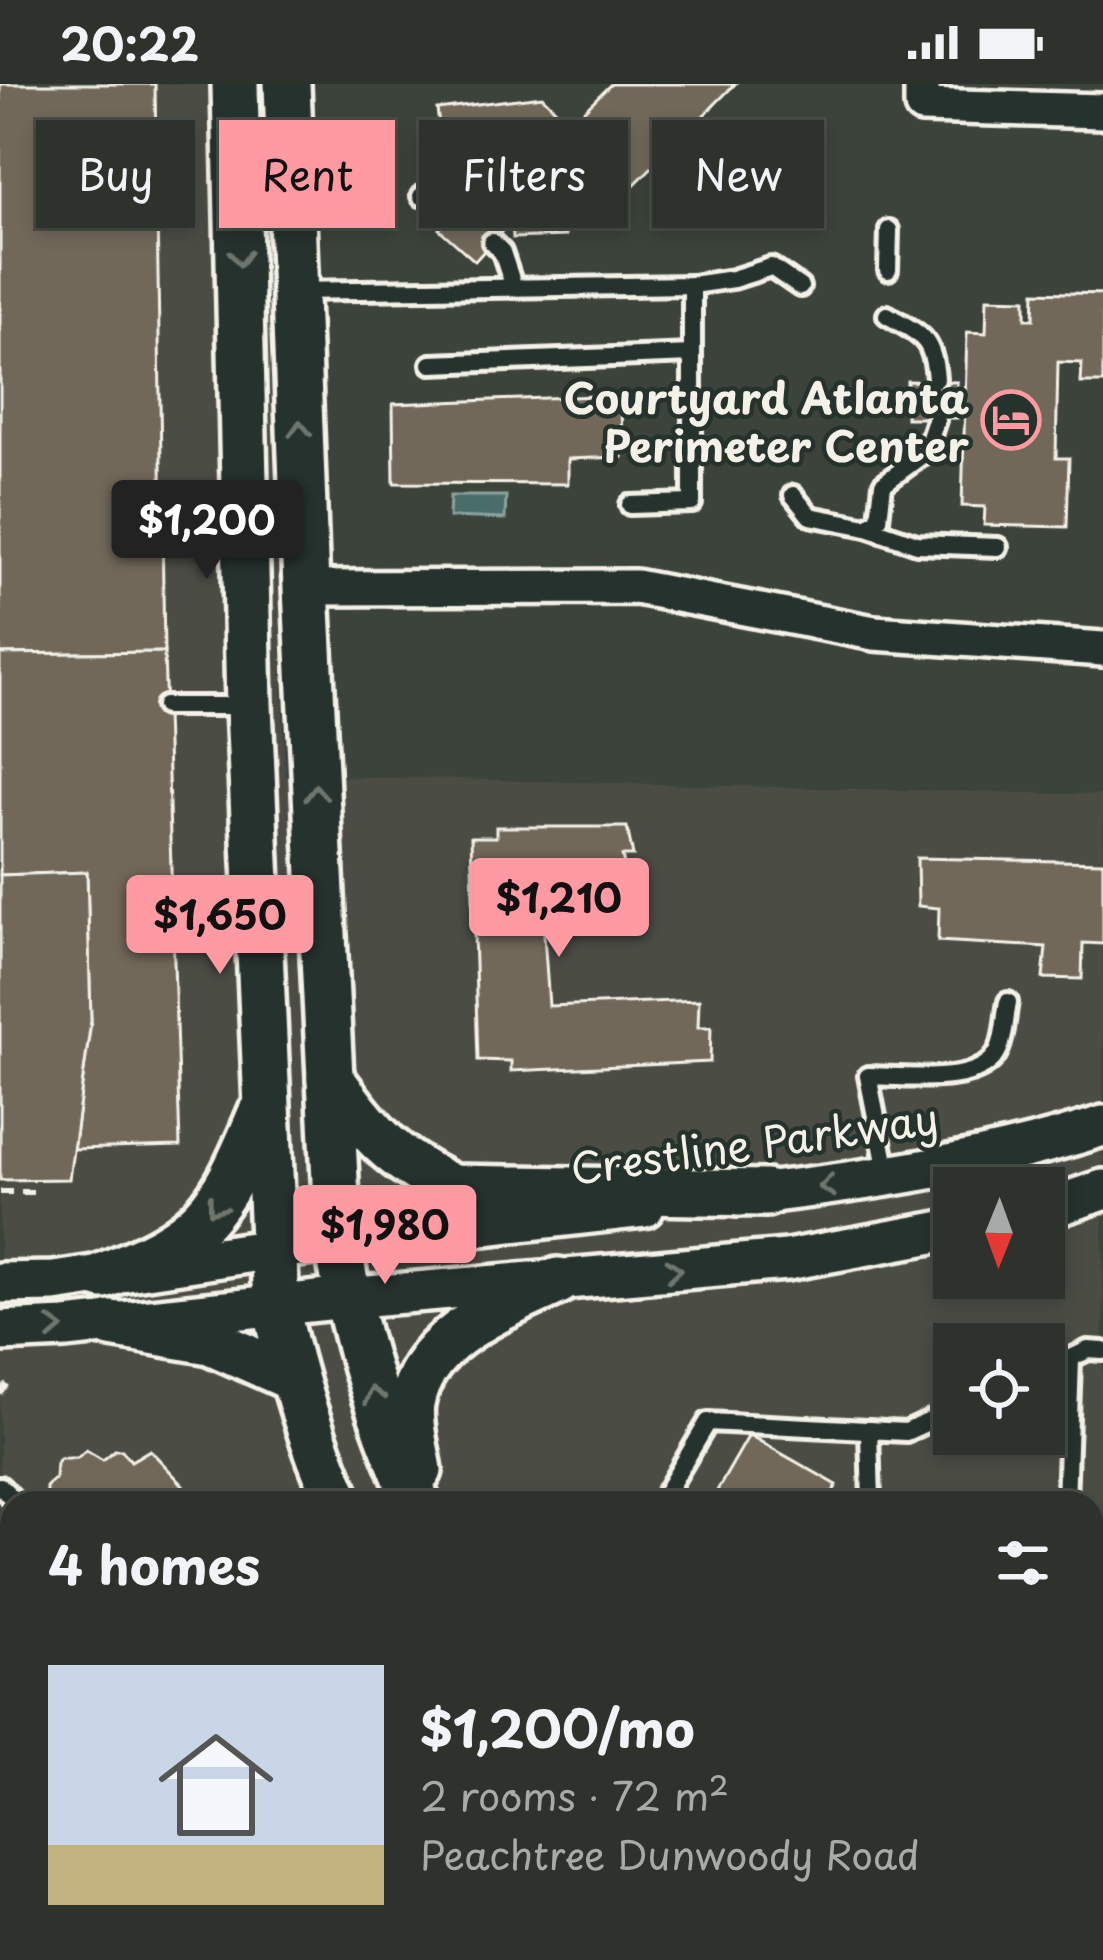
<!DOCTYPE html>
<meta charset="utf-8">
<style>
body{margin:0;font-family:"Playpen Sans",sans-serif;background:#353a34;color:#f1f3f6;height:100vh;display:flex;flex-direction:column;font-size:45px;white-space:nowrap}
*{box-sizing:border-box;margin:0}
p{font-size:39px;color:#a7aaa9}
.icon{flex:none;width:66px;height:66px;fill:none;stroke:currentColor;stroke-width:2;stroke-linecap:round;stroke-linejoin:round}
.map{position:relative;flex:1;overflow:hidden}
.panel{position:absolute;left:0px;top:1407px;width:1104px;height:471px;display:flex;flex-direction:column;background:#2d322c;border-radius:36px 36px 0 0;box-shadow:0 6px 18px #0003,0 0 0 3px #484d48}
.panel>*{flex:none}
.hud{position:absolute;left:36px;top:36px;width:1032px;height:108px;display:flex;gap:24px}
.needle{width:78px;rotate:181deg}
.fabs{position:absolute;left:933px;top:1083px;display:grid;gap:24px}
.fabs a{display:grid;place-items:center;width:132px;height:132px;border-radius:0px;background:#2d322c;box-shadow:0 6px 18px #0003,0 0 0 3px #484d48;font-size:60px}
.price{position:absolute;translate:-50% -102px;padding:0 27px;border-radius:12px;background:#ff9aa2;color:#111;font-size:39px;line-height:78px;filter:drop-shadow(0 3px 6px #0008)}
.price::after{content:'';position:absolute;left:50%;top:72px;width:36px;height:27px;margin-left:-18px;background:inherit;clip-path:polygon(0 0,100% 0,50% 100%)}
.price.active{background:#222;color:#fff}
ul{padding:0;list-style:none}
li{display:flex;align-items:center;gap:36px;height:300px;padding:0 48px}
li span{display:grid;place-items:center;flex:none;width:336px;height:240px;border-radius:0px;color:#555}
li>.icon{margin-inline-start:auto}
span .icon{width:144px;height:144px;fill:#fffc;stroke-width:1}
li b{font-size:51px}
h2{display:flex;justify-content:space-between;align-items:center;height:144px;padding:0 48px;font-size:51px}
.chip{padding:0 42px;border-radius:0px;background:#2d322c;box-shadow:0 6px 18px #0003,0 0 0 3px #484d48;font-size:42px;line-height:108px}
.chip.active{background:#ff9aa2;color:#111}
.status{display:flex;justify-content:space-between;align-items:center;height:84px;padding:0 60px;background:#2d322c;direction:ltr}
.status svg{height:33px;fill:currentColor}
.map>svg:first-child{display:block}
.built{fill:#4c4e44;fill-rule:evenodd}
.water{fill:#486d6b;stroke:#8da29d;stroke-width:3}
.building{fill:#71685a;stroke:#f4f1e8;stroke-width:3}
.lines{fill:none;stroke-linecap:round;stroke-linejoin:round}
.service-casing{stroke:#f4f1e8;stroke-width:26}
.minor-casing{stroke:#f4f1e8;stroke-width:42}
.tertiary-casing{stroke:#f4f1e8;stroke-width:48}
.secondary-casing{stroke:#f4f1e8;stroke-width:54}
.path{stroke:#f4f1e8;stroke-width:6;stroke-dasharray:12 9;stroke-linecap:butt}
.service{stroke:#26332d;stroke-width:16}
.minor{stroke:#26332d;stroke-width:33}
.tertiary{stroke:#26332d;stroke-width:39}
.secondary{stroke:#26332d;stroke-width:45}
.oneway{stroke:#6e766e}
.labels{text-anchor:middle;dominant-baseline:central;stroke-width:9;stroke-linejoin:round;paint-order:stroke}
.poi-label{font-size:42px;font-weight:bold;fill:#f4f1e8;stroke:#26332d;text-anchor:end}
.street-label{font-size:42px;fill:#f4f1e8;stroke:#26332d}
</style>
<div class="status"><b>20:22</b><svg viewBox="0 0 49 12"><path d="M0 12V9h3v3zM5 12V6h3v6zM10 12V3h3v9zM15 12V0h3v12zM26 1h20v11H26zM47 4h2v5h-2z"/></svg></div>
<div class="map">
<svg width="1103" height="1876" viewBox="0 0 1103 1876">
<rect width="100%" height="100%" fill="#3c433a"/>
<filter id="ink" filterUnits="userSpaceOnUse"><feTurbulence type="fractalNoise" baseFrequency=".00833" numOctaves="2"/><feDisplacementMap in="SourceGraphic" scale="24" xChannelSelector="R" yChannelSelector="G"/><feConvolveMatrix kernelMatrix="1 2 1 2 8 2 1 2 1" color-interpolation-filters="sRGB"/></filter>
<g filter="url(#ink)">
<!-- built -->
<path class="built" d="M0 0H261L285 691 1103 711V1876H0ZM954 1104H1044V1194H954ZM954 1260H1044V1350H954ZM12 1419H1092V1866H12Z"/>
<!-- water -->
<path class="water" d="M450 412H506L505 435 449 433Z"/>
<!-- building -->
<g class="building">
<path d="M0 0H155L164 568 0 570Z"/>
<path d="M611 0H735L625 110 593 78 571 100 581 131H572V142H565V152L513 154 512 136 475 177 439 145 468 113V100H445L435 86 430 41H439L437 25 542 12 570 40Z"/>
<path d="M1035 208 1103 210V299H1081L1082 279 1058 278 1056 374H1069L1067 443 984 441 985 423 962 422 967 248 986 249 987 214 1026 215V235H1034Z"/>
<path d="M907 297 957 298V334H906Z"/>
<path d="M621 311 622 373 568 375V400L394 399 393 320Z"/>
<path d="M164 568 180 1062 73 1065 91 937 87 788 0 791V570Z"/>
<path d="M496 743H627L633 772H622L628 797H613V804L541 808 549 922 699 916 698 943H711L710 978 511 987V977L478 976 471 753H496Z"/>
<path d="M917 774 1103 778V860L1083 859 1082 895 1043 894 1046 863 938 857 939 824 918 822Z"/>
<path d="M87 788 91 937 69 1095 0 1096V791Z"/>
<path d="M749 1351 837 1401 826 1419H710Z"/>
<path d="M86 1366 103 1376 115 1366H122L131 1377 150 1366 200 1419H54L46 1411V1403L55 1394 56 1379 60 1374H77Z"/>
<path d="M0 1528 12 1529V1689H0Z"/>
<path d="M0 1827 12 1834V1866H65L81 1876H0Z"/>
<path d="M368 1866H386L403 1876H362Z"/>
</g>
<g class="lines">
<!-- service casing -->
<g class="service-casing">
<g id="service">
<path d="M421 112 447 118 456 125"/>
<path d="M492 158 502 168 514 204"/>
<path d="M888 186 889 146"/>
<path d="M295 207 692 201 733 195 771 183 800 203"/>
<path d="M887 231C921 251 933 253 936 295"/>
<path d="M431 280 692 270"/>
<path d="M793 411 810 432 867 443 879 435 883 400 925 369 936 336"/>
<path d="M630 421 692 419V201"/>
<path d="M867 443 917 460 998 463"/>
<path d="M165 622H248"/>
<path d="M888 1093 868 992C903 992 983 1004 999 965 1005 952 1005 932 1008 918"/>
<path d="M1044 1287 1088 1266 1103 1267"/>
<path d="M869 1346 871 1419"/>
<path d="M0 1402 17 1419"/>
<path d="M660 1419 708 1338 906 1348 954 1326"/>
<path d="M1066 1419 1071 1275"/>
<path d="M0 1770 12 1774"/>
<path d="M156 1866 168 1876"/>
<path d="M725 1866 729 1876"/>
<path d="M1051 1876 1052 1866"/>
</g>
</g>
<!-- minor casing -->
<g class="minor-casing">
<g id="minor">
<path d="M922 0V22L1103 27"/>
<path d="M306 504 636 503 874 549 1103 565"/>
</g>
</g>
<!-- tertiary casing -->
<g class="tertiary-casing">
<g id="tertiary">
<path d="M738 1112C862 1098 984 1080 1103 1042"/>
<path d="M1044 1126 1103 1106"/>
<path d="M0 1199 54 1198 272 1165 644 1123"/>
<path d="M0 1247 66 1244 346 1214 787 1176 954 1145"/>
</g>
</g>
<!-- secondary casing -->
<g class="secondary-casing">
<g id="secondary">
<path d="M235 0 249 622 276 1222C291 1291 310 1354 339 1419"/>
<path d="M287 0 306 504 338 1157C351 1250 379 1333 417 1419"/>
<path d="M330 994C371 1049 388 1073 452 1104L766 1109"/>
<path d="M103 1192C204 1152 219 1130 260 1032"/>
<path d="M111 1240 210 1257 291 1293"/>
<path d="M419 1386C416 1367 408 1339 411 1320 422 1252 504 1223 558 1197"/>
<path d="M530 1866 534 1876"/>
<path d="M608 1866 612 1876"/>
</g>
</g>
<!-- path -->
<g class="path">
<path d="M0 1108H35"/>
<path d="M0 1310 12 1295"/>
<path d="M0 1448 12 1458"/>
</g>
<!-- service -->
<use href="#service" class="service"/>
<!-- minor -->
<use href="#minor" class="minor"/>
<!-- tertiary -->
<use href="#tertiary" class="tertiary"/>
<!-- secondary -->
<use href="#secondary" class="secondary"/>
</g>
<!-- one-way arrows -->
<defs><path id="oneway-chevron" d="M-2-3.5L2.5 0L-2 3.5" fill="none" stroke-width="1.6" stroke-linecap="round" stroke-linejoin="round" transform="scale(3)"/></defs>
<g class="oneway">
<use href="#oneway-chevron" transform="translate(240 174) rotate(89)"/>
<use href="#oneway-chevron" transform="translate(300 345) rotate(-92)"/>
<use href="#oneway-chevron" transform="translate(316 709) rotate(-93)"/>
<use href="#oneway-chevron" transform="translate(827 1102) rotate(173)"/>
<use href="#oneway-chevron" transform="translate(215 1123) rotate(127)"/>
<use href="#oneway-chevron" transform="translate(674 1186) rotate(-5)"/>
<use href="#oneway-chevron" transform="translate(55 1244) rotate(-3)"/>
<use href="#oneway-chevron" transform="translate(373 1311) rotate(-107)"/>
</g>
</g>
<!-- icons -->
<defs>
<g id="hotel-ring" transform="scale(3)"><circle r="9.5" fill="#26332d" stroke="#ff9aa2" stroke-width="1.5"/><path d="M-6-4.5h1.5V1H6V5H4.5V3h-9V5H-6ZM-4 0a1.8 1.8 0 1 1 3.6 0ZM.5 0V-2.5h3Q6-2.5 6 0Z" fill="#ff9aa2"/></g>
</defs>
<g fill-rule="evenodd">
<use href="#hotel-ring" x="1011" y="336"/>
</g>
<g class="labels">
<!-- poi labels -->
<g class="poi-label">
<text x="969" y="312">Courtyard Atlanta<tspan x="969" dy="48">Perimeter Center</tspan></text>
</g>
<!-- street labels -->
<g class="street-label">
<text transform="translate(754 1058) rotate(-8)">Crestline Parkway</text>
</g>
</g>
</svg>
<div class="fabs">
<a><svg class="needle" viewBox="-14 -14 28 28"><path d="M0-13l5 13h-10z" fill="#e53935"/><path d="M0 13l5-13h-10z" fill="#a7aaa9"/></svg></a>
<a><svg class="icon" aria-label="locate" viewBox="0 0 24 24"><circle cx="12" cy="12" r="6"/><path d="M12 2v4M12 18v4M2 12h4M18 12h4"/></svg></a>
</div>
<b class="price active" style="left:207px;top:498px">$1,200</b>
<b class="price" style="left:559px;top:876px">$1,210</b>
<b class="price" style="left:220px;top:893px">$1,650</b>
<b class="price" style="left:385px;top:1203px">$1,980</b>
<div class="hud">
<a class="chip">Buy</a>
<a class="chip active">Rent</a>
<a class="chip">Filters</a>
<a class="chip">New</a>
</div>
<section class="panel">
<h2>4 homes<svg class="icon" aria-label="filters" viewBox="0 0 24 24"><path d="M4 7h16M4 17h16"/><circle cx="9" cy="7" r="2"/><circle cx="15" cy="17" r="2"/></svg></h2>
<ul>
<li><span style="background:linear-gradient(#c9d6e8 75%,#c2b280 0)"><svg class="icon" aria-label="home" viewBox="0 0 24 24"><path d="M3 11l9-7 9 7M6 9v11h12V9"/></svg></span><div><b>$1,200/mo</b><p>2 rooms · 72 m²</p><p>Peachtree Dunwoody Road</p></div></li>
</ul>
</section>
</div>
